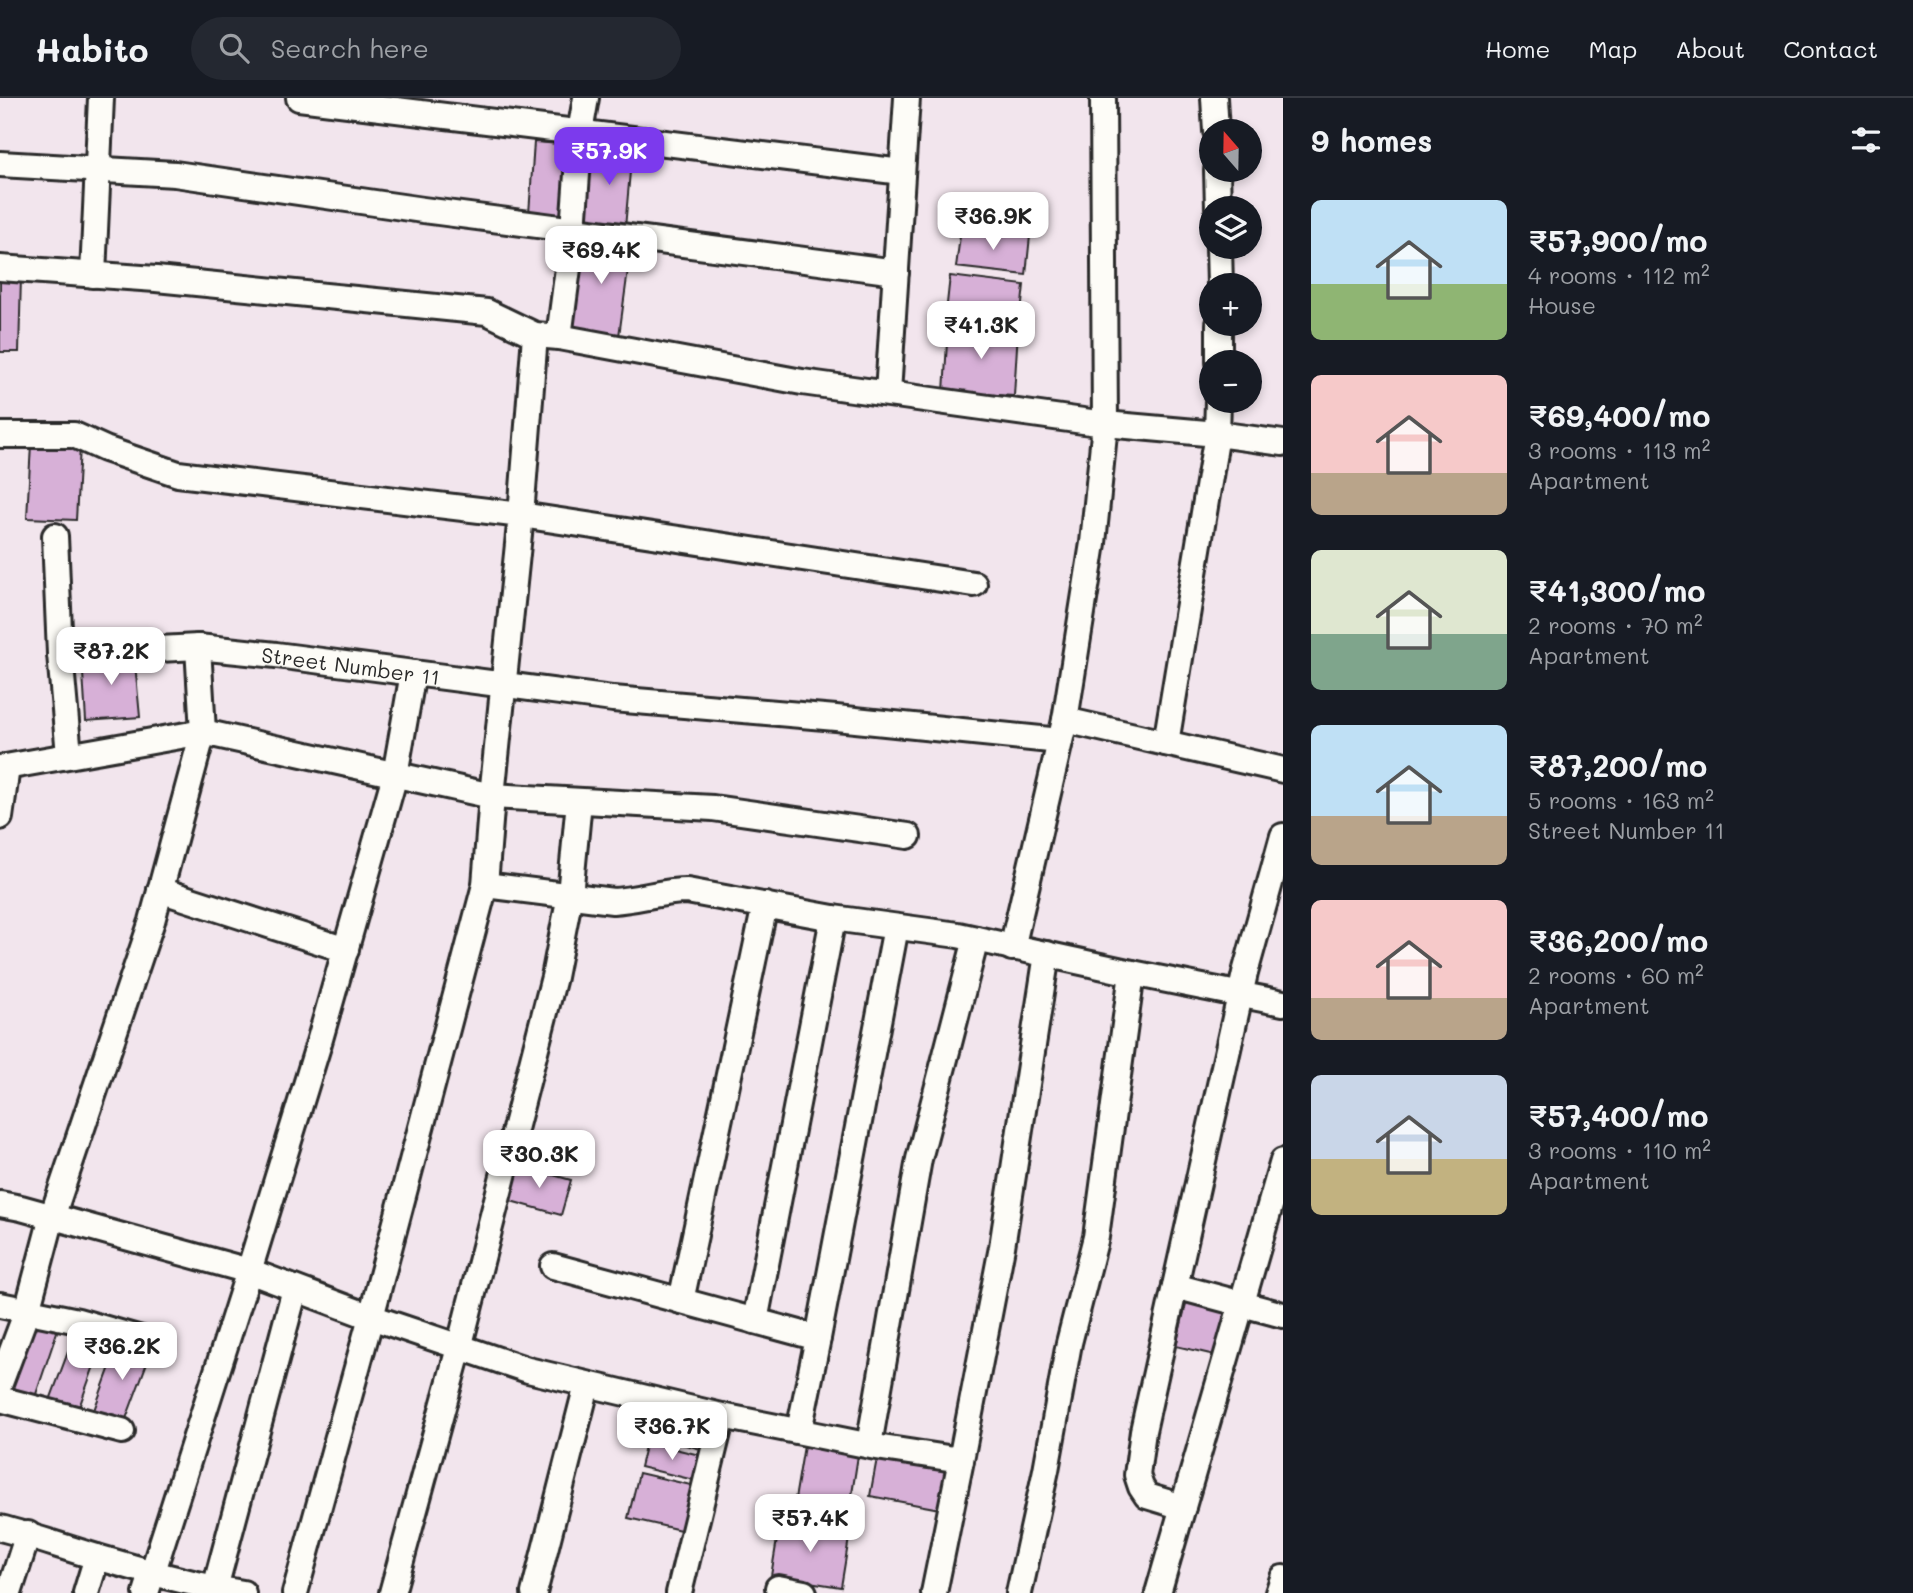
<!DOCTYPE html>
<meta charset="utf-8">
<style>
body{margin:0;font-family:Mali,sans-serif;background:#242831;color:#f1f3f6;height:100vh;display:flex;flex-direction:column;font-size:26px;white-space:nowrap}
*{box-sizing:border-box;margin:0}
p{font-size:23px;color:#9ea1a6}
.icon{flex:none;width:38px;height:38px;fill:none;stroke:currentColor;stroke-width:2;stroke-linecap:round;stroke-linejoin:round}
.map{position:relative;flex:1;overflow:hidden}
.sheet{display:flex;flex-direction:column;background:#171b24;width:630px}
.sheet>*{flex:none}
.needle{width:46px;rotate:340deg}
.tools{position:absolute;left:1199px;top:21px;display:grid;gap:14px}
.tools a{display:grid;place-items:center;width:63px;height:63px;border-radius:50%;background:#171b24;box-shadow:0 4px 10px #0003;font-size:35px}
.price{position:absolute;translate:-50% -60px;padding:0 16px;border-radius:14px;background:#fff;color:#222;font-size:23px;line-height:46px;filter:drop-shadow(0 2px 4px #0008)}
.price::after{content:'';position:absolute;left:50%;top:42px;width:21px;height:16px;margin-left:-10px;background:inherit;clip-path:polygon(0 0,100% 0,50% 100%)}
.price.on{background:#7c3aed;color:#fff}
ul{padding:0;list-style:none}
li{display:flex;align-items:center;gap:21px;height:175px;padding:0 28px}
li span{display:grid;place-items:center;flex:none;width:196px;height:140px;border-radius:10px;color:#555}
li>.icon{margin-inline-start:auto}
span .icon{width:84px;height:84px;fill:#fffc;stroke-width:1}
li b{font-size:30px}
h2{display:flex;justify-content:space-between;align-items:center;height:84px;padding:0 28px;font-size:30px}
header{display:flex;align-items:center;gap:42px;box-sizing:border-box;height:98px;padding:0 35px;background:#171b24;border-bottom:2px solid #363941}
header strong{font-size:33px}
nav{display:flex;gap:38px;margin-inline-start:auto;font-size:24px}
.search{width:490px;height:63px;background:#242831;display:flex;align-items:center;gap:18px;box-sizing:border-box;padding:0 24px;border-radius:38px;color:#9ea1a6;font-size:26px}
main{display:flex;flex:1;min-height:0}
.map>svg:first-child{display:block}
.building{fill:#d7b0d7;stroke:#2b2b2b;stroke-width:2}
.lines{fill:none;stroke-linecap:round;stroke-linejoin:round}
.street-casing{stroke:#2b2b2b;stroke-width:30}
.street{stroke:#fdfcf7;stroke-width:24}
.labels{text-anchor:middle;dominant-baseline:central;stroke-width:5;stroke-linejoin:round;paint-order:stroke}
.street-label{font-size:21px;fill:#2b2b2b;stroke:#fdfcf7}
</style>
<header>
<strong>Habito</strong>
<div class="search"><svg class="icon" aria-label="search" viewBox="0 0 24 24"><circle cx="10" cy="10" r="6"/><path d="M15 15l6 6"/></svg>Search here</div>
<nav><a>Home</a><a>Map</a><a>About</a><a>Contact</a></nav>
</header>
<main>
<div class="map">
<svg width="1283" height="1495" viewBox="0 0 1283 1495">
<rect width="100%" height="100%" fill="#f2e5ed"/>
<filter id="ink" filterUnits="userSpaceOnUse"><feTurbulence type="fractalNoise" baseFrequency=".0143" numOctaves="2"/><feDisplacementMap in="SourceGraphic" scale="14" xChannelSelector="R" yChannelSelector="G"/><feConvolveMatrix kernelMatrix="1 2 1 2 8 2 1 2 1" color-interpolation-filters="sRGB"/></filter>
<g filter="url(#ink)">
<!-- building -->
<g class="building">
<path d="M534 44 575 47 570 119 529 116Z"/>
<path d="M592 48 632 51 625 130 585 127Z"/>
<path d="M961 130 1030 138 1026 177 956 169Z"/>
<path d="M583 137 632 143 619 238 570 232Z"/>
<path d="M950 178 1024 187 1020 224 946 215Z"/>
<path d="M0 179H21L19 254H0Z"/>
<path d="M948 228 1018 232 1014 298 944 294Z"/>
<path d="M31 346 80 348 76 422 27 420Z"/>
<path d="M134 555 140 619 86 623 82 559Z"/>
<path d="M517 1067 571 1082 561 1117 507 1102Z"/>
<path d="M1188 1197 1231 1207 1219 1258 1176 1248Z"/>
<path d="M34 1223 58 1231 33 1305 10 1297Z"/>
<path d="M77 1230 104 1240 77 1315 49 1305Z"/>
<path d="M120 1242 151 1254 124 1326 93 1315Z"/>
<path d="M653 1313 707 1327 701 1351 647 1337Z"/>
<path d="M805 1342 859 1351 848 1422 793 1413Z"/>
<path d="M646 1344 704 1358 698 1383 640 1369Z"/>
<path d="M878 1355 948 1369 940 1411 870 1398Z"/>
<path d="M639 1375 695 1388 685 1433 628 1420Z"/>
<path d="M780 1423 850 1434 841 1489 771 1478Z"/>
</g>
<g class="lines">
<!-- street casing -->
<g class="street-casing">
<g id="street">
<path d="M299 0 902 74"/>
<path d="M1214 0 1216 33"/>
<path d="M0 66 175 76 423 112 896 174"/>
<path d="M1217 72 1218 110"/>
<path d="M1219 149 1220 187"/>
<path d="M0 170 156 181 487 214 535 237 559 239 802 284 1105 326 1217 336 1283 345"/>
<path d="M93 177 101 0"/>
<path d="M535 237 521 417 974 486"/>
<path d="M559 239 573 132 580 34 586 0"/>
<path d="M1219 264V226"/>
<path d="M888 295 907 0"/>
<path d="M0 337H74L105 351 178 376 521 417 492 698 485 787 613 803C638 802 661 793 687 793L833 820 958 837 1132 875"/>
<path d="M55 438 60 556 69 657"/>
<path id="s1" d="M60 556 198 549 276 557 613 601 836 620 1060 643"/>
<path d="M1065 622 1283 672"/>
<path d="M1166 645 1217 336 1218 303"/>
<path d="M0 670 203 634 492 698 713 710 908 738"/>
<path d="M0 719 7 669"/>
<path d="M1283 738 1245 875 1175 1188 1283 1217"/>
<path d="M160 792 346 852"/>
<path d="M1012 850 1065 622 1093 445 1105 326 1103 0"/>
<path d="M0 1106 21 1110 249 1173 318 948 395 677 413 575"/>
<path d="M553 1168 818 1240 799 1333"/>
<path d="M1175 1188 1143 1333 1137 1377 1141 1389 1147 1398 1183 1409"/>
<path d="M681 1203 765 807"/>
<path d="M0 1207 78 1223 155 1245"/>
<path d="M755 1223 833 820"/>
<path d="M818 1240 896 829"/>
<path d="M0 1285 27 1213 52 1119 152 823 203 634 198 549"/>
<path d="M0 1301 122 1333"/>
<path d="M869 1347 919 1061 976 841"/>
<path d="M0 1430C33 1438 65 1450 97 1459 145 1473 194 1487 243 1495"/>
<path d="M215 1490 295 1191"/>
<path d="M778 1490 804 1495"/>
<path d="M9 1495 28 1436"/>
<path d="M86 1495 97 1459"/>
<path d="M146 1495 249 1173 371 1219 528 1272 722 1318 876 1349 961 1362 1002 1149 1047 856"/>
<path d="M295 1495 371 1219 485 787"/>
<path d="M392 1495 459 1250 554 879 570 797 579 703"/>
<path d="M534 1495 587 1287"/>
<path d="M679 1495 722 1318"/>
<path d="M934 1495 961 1362"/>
<path d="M1019 1495 1046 1372 1069 1245 1096 1139 1132 875 1283 905"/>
<path d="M1158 1495 1283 1063"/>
<path d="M1278 1495 1283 1480"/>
</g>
</g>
<!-- street -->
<use href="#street" class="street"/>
</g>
</g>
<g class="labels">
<!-- street labels -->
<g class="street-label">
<text stroke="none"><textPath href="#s1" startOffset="292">Street Number 11</textPath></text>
</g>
</g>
</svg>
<div class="tools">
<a><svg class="needle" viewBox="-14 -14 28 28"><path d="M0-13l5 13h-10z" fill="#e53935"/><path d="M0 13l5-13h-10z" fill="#9ea1a6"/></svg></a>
<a><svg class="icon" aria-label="layers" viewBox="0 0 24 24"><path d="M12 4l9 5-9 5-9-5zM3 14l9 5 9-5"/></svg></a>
<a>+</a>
<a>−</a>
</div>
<b class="price on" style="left:609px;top:89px">₹57.9K</b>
<b class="price" style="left:993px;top:154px">₹36.9K</b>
<b class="price" style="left:601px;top:188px">₹69.4K</b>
<b class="price" style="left:981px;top:263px">₹41.3K</b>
<b class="price" style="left:111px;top:589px">₹87.2K</b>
<b class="price" style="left:539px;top:1092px">₹30.3K</b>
<b class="price" style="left:122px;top:1284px">₹36.2K</b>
<b class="price" style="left:672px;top:1364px">₹36.7K</b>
<b class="price" style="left:810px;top:1456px">₹57.4K</b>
</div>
<section class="sheet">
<h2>9 homes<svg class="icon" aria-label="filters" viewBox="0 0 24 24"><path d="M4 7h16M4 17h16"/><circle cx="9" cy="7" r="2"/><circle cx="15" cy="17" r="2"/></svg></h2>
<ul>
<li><span style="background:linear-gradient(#bfe0f5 60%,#8fb573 0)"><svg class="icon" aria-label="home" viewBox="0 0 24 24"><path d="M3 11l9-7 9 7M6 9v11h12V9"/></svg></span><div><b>₹57,900/mo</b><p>4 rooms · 112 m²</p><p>House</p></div></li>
<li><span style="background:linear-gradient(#f6c9c9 70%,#b9a48a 0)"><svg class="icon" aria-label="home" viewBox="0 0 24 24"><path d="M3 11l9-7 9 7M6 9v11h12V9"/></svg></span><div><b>₹69,400/mo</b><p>3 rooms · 113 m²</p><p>Apartment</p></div></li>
<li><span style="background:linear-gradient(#dfe7d0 60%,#7fa58c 0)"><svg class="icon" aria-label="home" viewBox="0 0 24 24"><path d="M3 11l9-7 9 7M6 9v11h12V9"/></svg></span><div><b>₹41,300/mo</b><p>2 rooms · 70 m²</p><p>Apartment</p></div></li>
<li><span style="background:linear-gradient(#bfe0f5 65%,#b9a48a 0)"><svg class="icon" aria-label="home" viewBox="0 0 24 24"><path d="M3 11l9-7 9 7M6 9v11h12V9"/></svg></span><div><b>₹87,200/mo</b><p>5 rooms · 163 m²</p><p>Street Number 11</p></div></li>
<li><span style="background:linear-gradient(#f6c9c9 70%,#b9a48a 0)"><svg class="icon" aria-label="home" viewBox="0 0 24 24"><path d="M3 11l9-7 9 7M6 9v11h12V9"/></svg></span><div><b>₹36,200/mo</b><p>2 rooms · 60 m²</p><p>Apartment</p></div></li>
<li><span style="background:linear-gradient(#c9d6e8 60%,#c2b280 0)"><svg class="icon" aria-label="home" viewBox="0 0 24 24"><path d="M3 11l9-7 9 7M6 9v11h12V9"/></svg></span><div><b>₹57,400/mo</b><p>3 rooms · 110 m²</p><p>Apartment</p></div></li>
</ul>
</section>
</main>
